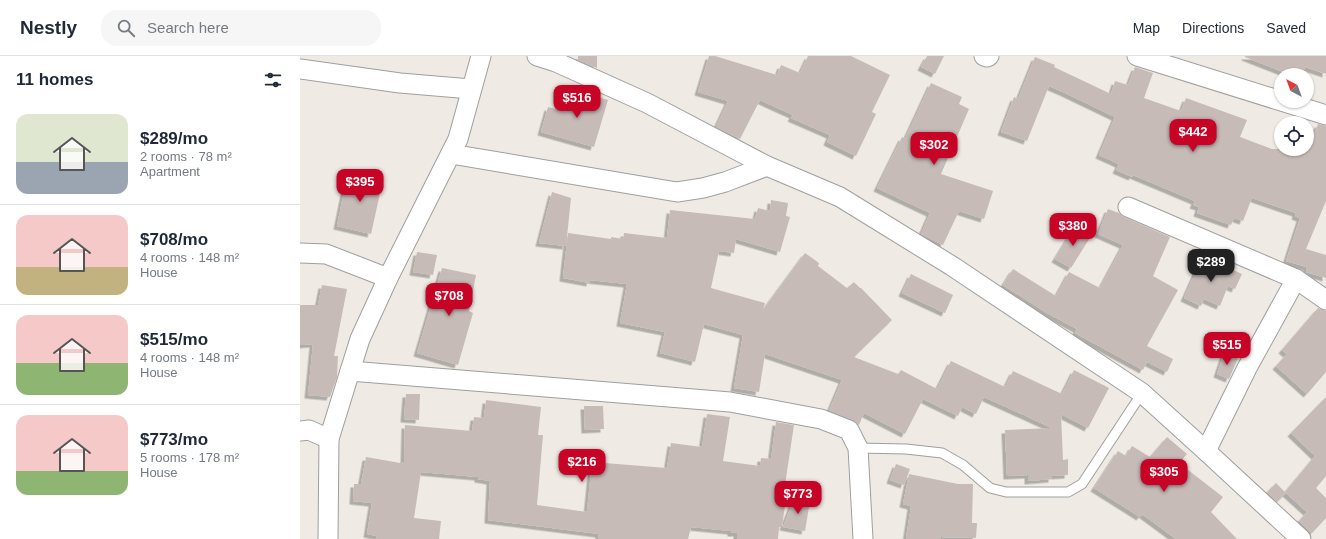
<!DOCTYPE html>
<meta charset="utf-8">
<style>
body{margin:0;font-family:Arial,sans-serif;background:#f6f6f7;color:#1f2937;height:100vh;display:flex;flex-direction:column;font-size:15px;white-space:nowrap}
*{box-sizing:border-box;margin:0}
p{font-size:13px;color:#747a83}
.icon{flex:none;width:22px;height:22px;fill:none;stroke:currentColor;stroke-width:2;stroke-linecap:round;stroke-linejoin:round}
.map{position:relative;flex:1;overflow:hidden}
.side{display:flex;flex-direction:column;background:#fff;width:300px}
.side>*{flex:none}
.needle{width:26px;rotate:319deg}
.fabs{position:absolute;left:974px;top:12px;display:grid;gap:8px}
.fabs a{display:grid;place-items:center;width:40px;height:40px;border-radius:50%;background:#fff;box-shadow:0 1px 3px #0004;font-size:20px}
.price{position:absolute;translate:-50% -34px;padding:0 9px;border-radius:8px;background:#c80426;color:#fff;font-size:13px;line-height:26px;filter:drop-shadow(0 1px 2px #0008)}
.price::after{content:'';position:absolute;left:50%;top:24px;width:12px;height:9px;margin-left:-6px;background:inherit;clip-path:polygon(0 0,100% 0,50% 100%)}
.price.current{background:#222;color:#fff}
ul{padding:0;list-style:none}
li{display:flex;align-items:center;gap:12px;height:100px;padding:0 16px}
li+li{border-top:1px solid #e0e1e3}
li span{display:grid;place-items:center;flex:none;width:112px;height:80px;border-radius:12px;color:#555}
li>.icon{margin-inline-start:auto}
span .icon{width:48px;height:48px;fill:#fffc;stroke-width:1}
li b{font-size:17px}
h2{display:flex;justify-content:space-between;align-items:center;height:48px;padding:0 16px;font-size:17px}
header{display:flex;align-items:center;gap:24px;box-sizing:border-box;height:56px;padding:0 20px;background:#fff;border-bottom:1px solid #e0e1e3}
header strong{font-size:19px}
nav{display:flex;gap:22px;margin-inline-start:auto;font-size:14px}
.search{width:280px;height:36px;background:#f6f6f7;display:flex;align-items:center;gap:10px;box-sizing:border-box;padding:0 14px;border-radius:16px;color:#747a83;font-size:15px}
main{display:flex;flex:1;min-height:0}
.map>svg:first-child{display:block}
.building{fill:#c7bbb8;filter:url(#shadow)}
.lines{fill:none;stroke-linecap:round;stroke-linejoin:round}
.service-casing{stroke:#9f9f9f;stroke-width:11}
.minor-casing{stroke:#9f9f9f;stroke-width:21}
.service{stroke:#fff;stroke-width:9}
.minor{stroke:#fff;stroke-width:19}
</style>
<header>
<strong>Nestly</strong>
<div class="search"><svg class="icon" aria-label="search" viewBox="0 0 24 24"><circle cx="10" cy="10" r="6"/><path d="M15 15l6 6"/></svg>Search here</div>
<nav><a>Map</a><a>Directions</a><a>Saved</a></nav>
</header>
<main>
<section class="side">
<h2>11 homes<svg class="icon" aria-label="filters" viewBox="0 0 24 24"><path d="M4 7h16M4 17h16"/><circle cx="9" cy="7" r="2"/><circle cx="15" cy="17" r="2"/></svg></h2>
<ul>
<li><span style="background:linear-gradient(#dfe7d0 60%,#9aa5b1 0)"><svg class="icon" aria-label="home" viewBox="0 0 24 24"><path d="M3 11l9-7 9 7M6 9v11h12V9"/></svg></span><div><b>$289/mo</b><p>2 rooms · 78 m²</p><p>Apartment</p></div></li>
<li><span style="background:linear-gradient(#f6c9c9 65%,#c2b280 0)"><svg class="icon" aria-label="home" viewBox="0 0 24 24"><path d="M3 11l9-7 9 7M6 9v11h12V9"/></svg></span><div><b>$708/mo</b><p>4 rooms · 148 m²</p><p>House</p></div></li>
<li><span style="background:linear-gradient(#f6c9c9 60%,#8fb573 0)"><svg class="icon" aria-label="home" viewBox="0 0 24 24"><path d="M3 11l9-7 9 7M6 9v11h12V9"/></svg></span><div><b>$515/mo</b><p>4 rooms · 148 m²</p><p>House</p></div></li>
<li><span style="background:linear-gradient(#f6c9c9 70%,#8fb573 0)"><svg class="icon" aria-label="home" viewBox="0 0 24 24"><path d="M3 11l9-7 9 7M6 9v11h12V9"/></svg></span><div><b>$773/mo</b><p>5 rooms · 178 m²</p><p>House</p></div></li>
</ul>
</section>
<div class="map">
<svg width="1026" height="483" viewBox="0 0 1026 483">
<defs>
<filter id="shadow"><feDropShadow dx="-3.5" dy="3.5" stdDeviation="0" flood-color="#0004"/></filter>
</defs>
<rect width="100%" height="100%" fill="#efeae4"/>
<!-- building -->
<g class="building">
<path d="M278 0H297V12L278 4Z"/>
<path d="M409 0H415L477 19 481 9 500 17 508 0H551L590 19 572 56 576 58 556 100 527 86 530 79 491 62 493 59 460 44 440 83 416 71 428 45 398 36Z"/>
<path d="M627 0H644L635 18 621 11Z"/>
<path d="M945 0H1026V18L1005 11 1002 19H991L945 1Z"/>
<path d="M735 1 755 9 754 11 811 38 815 25 828 29 835 11 853 17 844 42 881 55 886 42 947 64 940 81 972 93H1009L1018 68 1026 70V145L1006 193 1026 199V222L1006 216 1007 211 986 205 1000 162 995 160 996 157 952 142 943 165 934 162 931 169 897 157 899 151 893 149 895 145 833 119 832 121 816 114 819 108 799 99 815 61 763 36 749 30 727 85 701 76 714 41 718 43Z"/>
<path d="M631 27 662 41 659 48 669 53 641 118 693 135 684 163 659 155 643 189 621 178 630 157 577 132 602 81 605 83Z"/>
<path d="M274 34 308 44 294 91 241 76 248 51 267 56Z"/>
<path d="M48 116 83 124 71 178 37 170Z"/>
<path d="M252 136 271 142 266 190 239 187Z"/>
<path d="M471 144 488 147 486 160 490 161 480 196 436 183 434 197 419 195 411 232 465 247 463 254 505 197 519 207 518 210 547 232 554 226 560 232H561L592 264 554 301 598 318 601 314 637 333 651 305 705 331 713 315 762 338 774 314 809 332 788 372 761 358 763 404 768 403V419L752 420V423L728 425V419L707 420 705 374 752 372 684 341 676 358 662 351 658 360 623 343 605 378 564 357 559 369 553 364 529 355 542 324 465 298 459 336 434 332 443 279 404 268 395 306 360 297 365 276 320 267 327 228 290 224V227L263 222 268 177 311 183V181L323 183 324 177 367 182 370 154 455 163 458 152 470 155Z"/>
<path d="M808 153 819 157 824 161 870 181 853 220 878 234 847 290 873 303 867 316 847 306 843 314 775 277 777 273 747 257 703 229 713 213 756 240 769 216 800 232 823 189 798 178Z"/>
<path d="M775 170 791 180 771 212 755 203Z"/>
<path d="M117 196 137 199 133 219 113 216Z"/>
<path d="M905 201 942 218 935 233 928 230 920 250 904 243 901 250 884 242 901 204 904 205Z"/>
<path d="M142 212 176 219 169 255 173 257 158 309 117 297Z"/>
<path d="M611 218 653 239 645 257 602 237Z"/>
<path d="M22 229 47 233 34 300H38L37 321 30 341 8 339 13 288 0 289V249H18Z"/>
<path d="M1018 252 1026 255V316L1007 338 976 310 987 298 982 294Z"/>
<path d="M924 297 938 302 929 323 917 318Z"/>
<path d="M106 338H120L119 364 104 363Z"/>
<path d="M1026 341V420L1016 432 1026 442V462L1012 477 999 465 1007 456 986 437 977 446 967 436 976 427 985 436 1015 400 991 377Z"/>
<path d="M186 344 241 351 238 379H243L237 449 287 456 292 406 367 412 371 387 402 391 407 358 430 361 423 405 460 410 461 402 471 403 476 366 494 369 483 442H486L482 471H479L478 483H437V477H431V475L391 471 388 483H298L299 478 188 464 190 425 178 423V421L121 416 114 462 141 465 139 483H76L77 480 67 478 72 447 53 445 54 428H61L66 401 100 407V406H104L105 369 172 375 174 361 184 362Z"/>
<path d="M284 350H303L304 373 285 374Z"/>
<path d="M867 381 887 398 879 407 923 441 911 456 937 483H876L842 458 840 461 794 432 818 395 826 400 832 390 850 401Z"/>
<path d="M596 408 610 413 604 429 590 424Z"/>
<path d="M609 418 658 428H673L672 467H677L676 482 641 481V483H606L611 450 603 448Z"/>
<path d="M494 443 510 445 505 475 483 471Z"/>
</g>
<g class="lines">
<!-- service casing -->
<g class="service-casing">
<path id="service" d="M558 392 606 393 642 397 663 409 690 432 706 436H768L782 428 842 337"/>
</g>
<!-- minor casing -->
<g class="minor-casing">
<g id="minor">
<path d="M237 0 256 6 347 47 467 110 540 141 652 210 842 337 906 395 1001 483"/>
<path d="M684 0 687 1 689 0"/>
<path d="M837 0 1026 59"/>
<path d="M0 13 100 27 171 33"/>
<path d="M151 98 377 136 403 132 425 126 467 110"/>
<path d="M828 151 996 223 1026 244"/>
<path d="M0 197 26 198 88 222"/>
<path d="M50 315 430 346 521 363 549 374 558 392 563 483"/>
<path d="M0 375 9 374 29 383"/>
<path d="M906 395 947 312 996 223"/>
<path d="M28 483 29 383 50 315 60 283 88 222 158 83 181 0"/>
</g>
</g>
<!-- service -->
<use href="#service" class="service"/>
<!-- minor -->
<use href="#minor" class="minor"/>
</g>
</svg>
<div class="fabs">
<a><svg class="needle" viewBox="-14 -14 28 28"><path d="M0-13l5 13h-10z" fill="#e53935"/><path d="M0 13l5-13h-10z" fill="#747a83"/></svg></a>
<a><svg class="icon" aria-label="locate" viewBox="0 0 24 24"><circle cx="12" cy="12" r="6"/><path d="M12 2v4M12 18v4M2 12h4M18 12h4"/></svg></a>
</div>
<b class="price" style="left:277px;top:63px">$516</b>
<b class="price" style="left:893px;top:97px">$442</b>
<b class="price" style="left:634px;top:110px">$302</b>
<b class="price" style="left:60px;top:147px">$395</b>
<b class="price" style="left:773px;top:191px">$380</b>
<b class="price current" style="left:911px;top:227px">$289</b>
<b class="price" style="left:149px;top:261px">$708</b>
<b class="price" style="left:927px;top:310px">$515</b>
<b class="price" style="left:282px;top:427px">$216</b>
<b class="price" style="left:864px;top:437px">$305</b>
<b class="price" style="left:498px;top:459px">$773</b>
</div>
</main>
